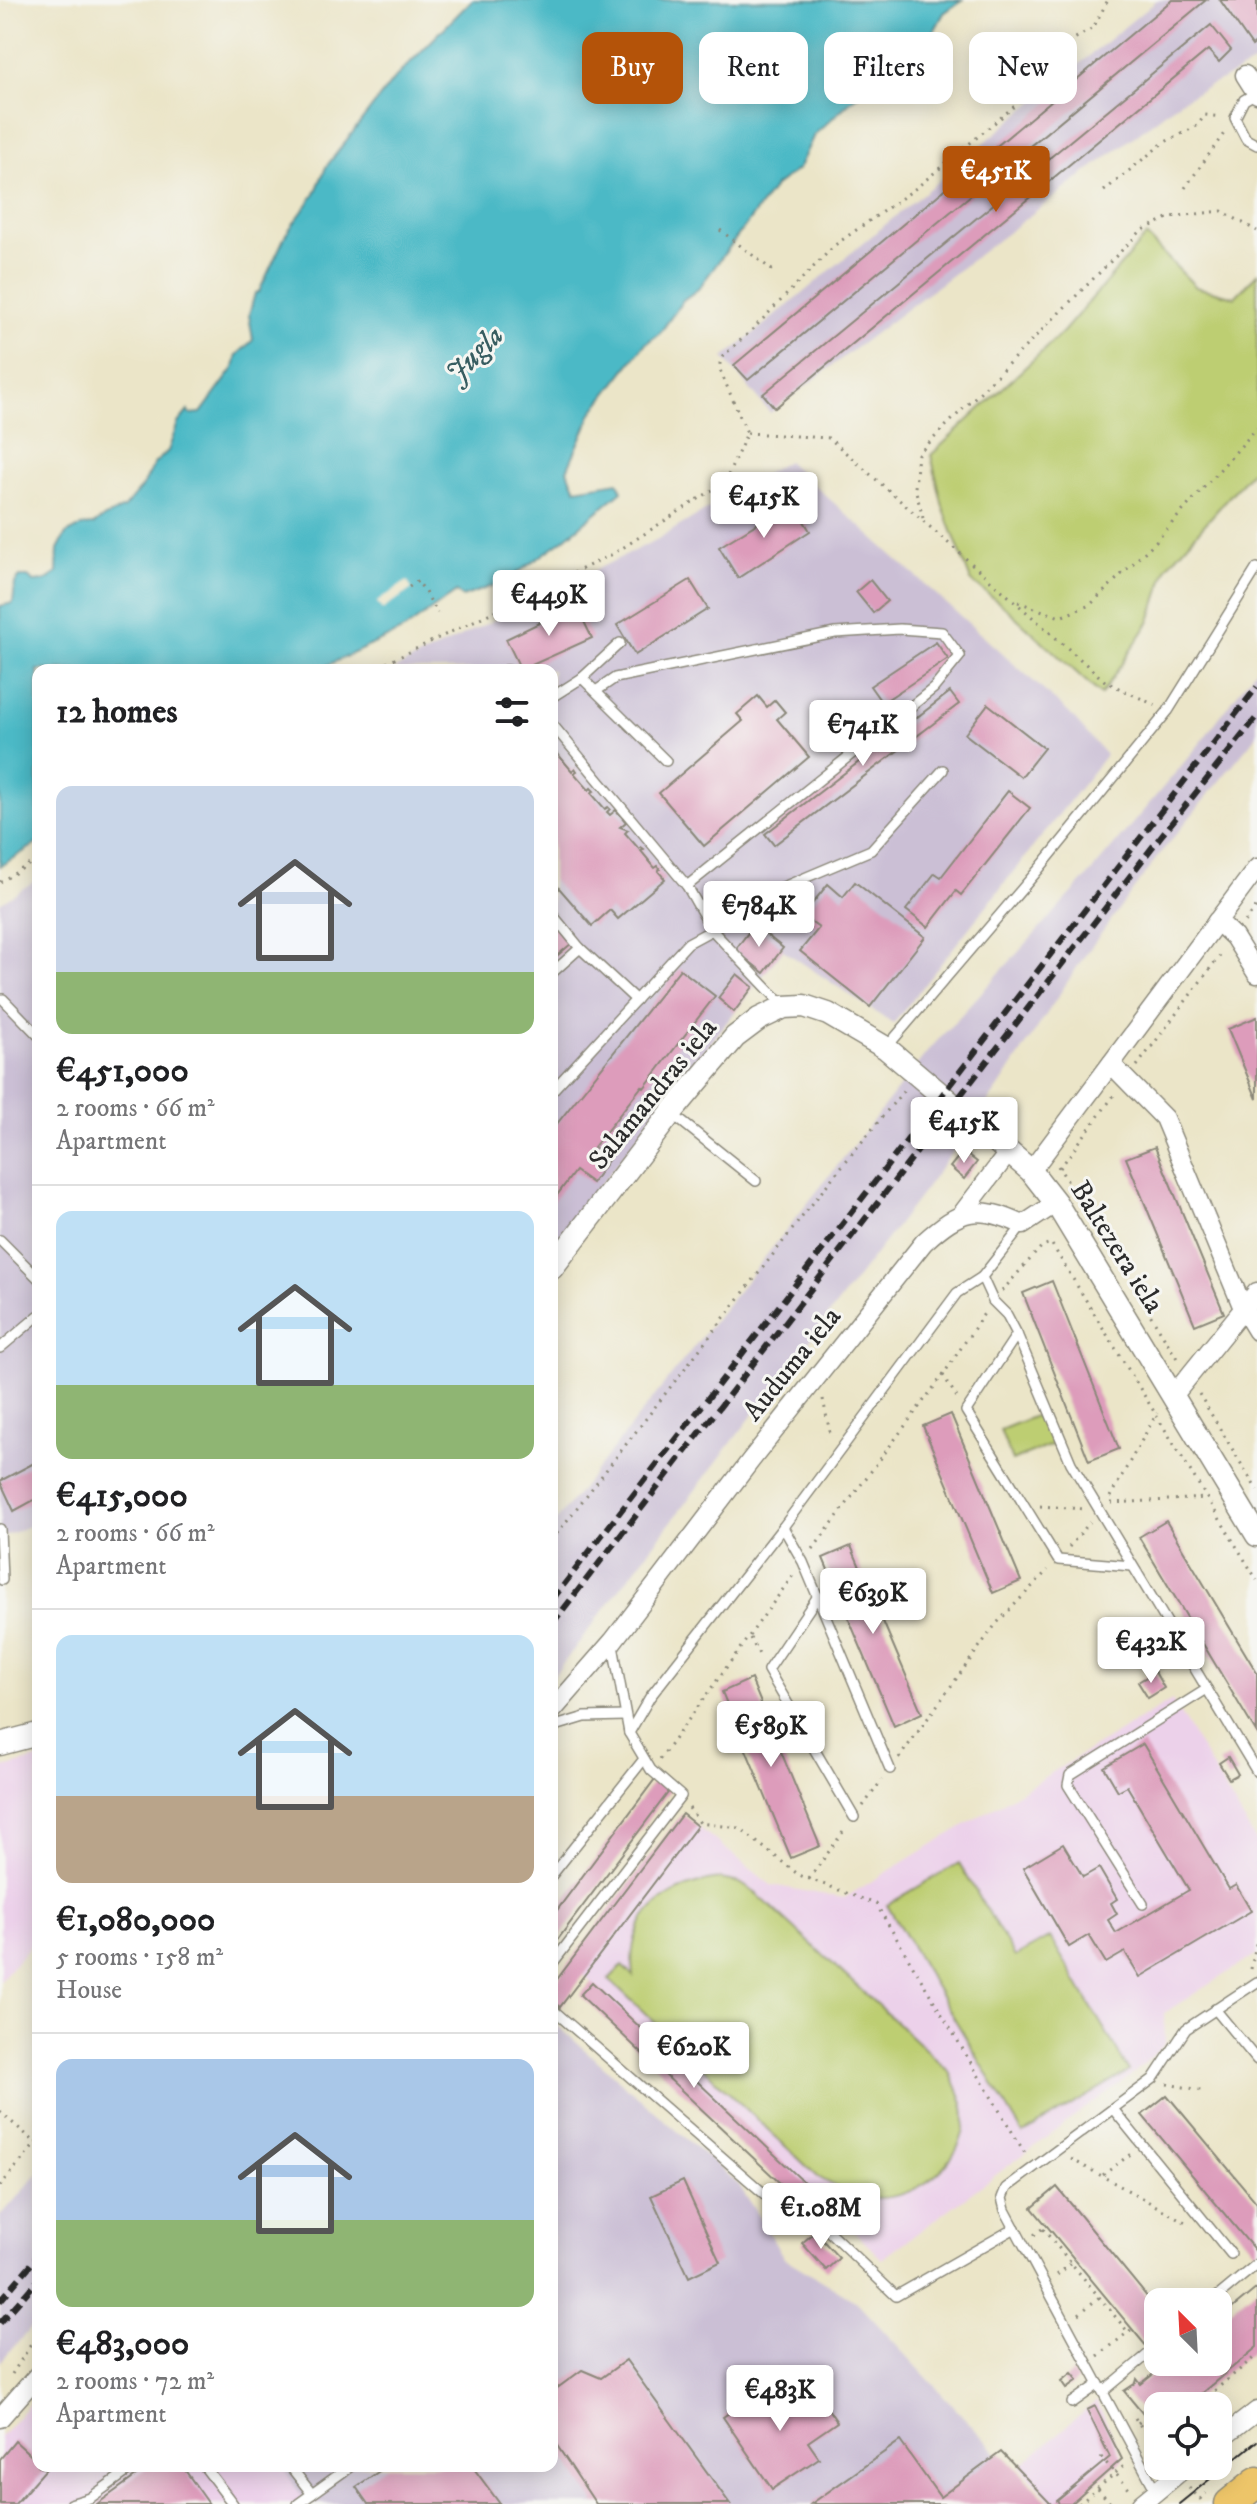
<!DOCTYPE html>
<meta charset="utf-8">
<style>
body{margin:0;font-family:"IM FELL DW Pica",serif;background:#f2f2f2;color:#202124;height:100vh;display:flex;flex-direction:column;font-size:30px;white-space:nowrap}
*{box-sizing:border-box;margin:0}
p{font-size:26px;color:#757577}
.icon{flex:none;width:44px;height:44px;fill:none;stroke:currentColor;stroke-width:2;stroke-linecap:round;stroke-linejoin:round}
.map{position:relative;flex:1;overflow:hidden}
.sheet{position:absolute;left:32px;top:664px;width:526px;height:1808px;display:flex;flex-direction:column;background:#fff;border-radius:16px;box-shadow:0 4px 20px #0003}
.sheet>*{flex:none}
.hud{position:absolute;left:582px;top:32px;width:554px;height:72px;display:flex;gap:16px}
.needle{width:52px;rotate:336deg}
.tools{position:absolute;left:1144px;top:2288px;display:grid;gap:16px}
.tools a{display:grid;place-items:center;width:88px;height:88px;border-radius:16px;background:#fff;box-shadow:0 4px 20px #0003;font-size:40px}
.price{position:absolute;translate:-50% -68px;padding:0 18px;border-radius:8px;background:#fff;color:#222;font-size:26px;line-height:52px;filter:drop-shadow(0 2px 4px #0008)}
.price::after{content:'';position:absolute;left:50%;top:48px;width:24px;height:18px;margin-left:-12px;background:inherit;clip-path:polygon(0 0,100% 0,50% 100%)}
.price.current{background:#b45309;color:#fff}
ul{padding:0;list-style:none}
li{display:grid;align-content:center;gap:16px;height:424px;padding:0 24px}
li+li{border-top:2px solid #e0e0e0}
li span{display:grid;place-items:center;height:248px;border-radius:16px;color:#555}
li>.icon{margin-inline-start:auto}
span .icon{width:144px;height:144px;fill:#fffc;stroke-width:1}
li b{font-size:34px}
h2{display:flex;justify-content:space-between;align-items:center;height:96px;padding:0 24px;font-size:34px}
.tag{padding:0 28px;border-radius:16px;background:#fff;box-shadow:0 4px 20px #0003;font-size:28px;line-height:72px}
.tag.current{background:#b45309;color:#fff}
.map>svg:first-child{display:block}
.built{fill:#ecd1ea}
.industrial{fill:#cbbfd5}
.green{fill:#bdce72;stroke:#747c4e;stroke-width:2}
.water{fill:#4cb9c6;stroke:#3c7278;stroke-width:2}
.pier{fill:#ebe5c8}
.building{fill:#dd9cbb}
.lines{fill:none;stroke-linecap:round;stroke-linejoin:round}
.service-casing{stroke:#8b887a;stroke-width:12}
.minor-casing{stroke:#8b887a;stroke-width:21}
.tertiary-casing{stroke:#8b887a;stroke-width:25}
.trunk-casing{stroke:#8b887a;stroke-width:33}
.path{stroke:#8b887a;stroke-width:3;stroke-dasharray:2 6;stroke-linecap:butt}
.service{stroke:#fff;stroke-width:9}
.minor{stroke:#fff;stroke-width:18}
.tertiary{stroke:#fff;stroke-width:22}
.trunk{stroke:#edc569;stroke-width:30}
.tram{stroke:#2b2b2b;stroke-width:2}
.rail{stroke:#2b2b2b;stroke-width:6;stroke-dasharray:12 6;stroke-linecap:butt}
.labels{text-anchor:middle;dominant-baseline:central;stroke-width:6;stroke-linejoin:round;paint-order:stroke}
.street-label{font-size:28px;fill:#2b2b2b;stroke:#f6f6f2}
.water-label{font-size:30px;font-style:italic;fill:#375d61;stroke:#f6f6f2}
</style>
<div class="map">
<svg width="1257" height="2504" viewBox="0 0 1257 2504">
<rect width="100%" height="100%" fill="#f6f6f2"/>
<filter id="ink" filterUnits="userSpaceOnUse"><feTurbulence type="fractalNoise" baseFrequency=".0125" numOctaves="2"/><feDisplacementMap in="SourceGraphic" scale="16" xChannelSelector="R" yChannelSelector="G"/><feConvolveMatrix kernelMatrix="1 2 1 2 8 2 1 2 1" color-interpolation-filters="sRGB"/></filter>
<filter id="wash" filterUnits="userSpaceOnUse"><feTurbulence type="fractalNoise" baseFrequency=".006" numOctaves="4" result="noise"/><feDisplacementMap in="SourceGraphic" scale="32" xChannelSelector="R" yChannelSelector="G"/><feGaussianBlur stdDeviation="1.8" result="paint"/><feColorMatrix in="noise" values="0 0 0 0 0 0 0 0 0 0 0 0 0 0 0 0 0 1.4 0 .05"/><feComposite in="paint" operator="in"/></filter>
<g filter="url(#wash)">
<rect width="100%" height="100%" fill="#ebe5c8"/>
<!-- built -->
<g class="built">
<path d="M1172 1700 1257 1843V1954L1164 2013 1165 2044 1135 2072 882 2259 809 2187 584 1975 697 1826 771 1885 844 1898Z"/>
<path d="M38 1759V1936L0 1981V1769Z"/>
<path d="M38 2394V2466H282L307 2504H0V2437Z"/>
<path d="M1097 2401 1123 2459 1071 2504H1054L1020 2466Z"/>
</g>
<!-- industrial -->
<g class="industrial">
<path d="M1157 0H1257V62L1182 100 770 413 724 358Z"/>
<path d="M787 461 1070 714 1106 755 893 1024 783 950 552 1247V670H393L658 539Z"/>
<path d="M1257 667V735L1159 855 1083 958 999 1087 931 1181 552 1678V1526L928 1051 1088 876 1198 746Z"/>
<path d="M38 879V1522L0 1538V903Z"/>
<path d="M552 2021 739 2185 784 2258 858 2303 1044 2504H307L282 2466H552Z"/>
<path d="M38 2173V2320L0 2362V2217Z"/>
</g>
<!-- green -->
<g class="green">
<path d="M1146 236 1196 287 1235 297 1257 274V465L1167 567 1150 621 1101 695 1007 609 971 581 943 507 931 455 1063 332Z"/>
<path d="M1042 1413 1054 1444 1012 1461 1000 1430Z"/>
<path d="M959 1863 1015 1957 1050 1937 1129 2071 1023 2134 887 1905Z"/>
<path d="M720 1879 740 1883 757 1894 950 2072C955 2083 961 2095 964 2107 972 2156 922 2199 875 2198 854 2197 836 2187 818 2177L609 1979 622 1966 633 1976C626 1916 664 1887 720 1879Z"/>
</g>
<!-- water -->
<path class="water" d="M472 0H962L944 13 933 33 929 49 910 66 863 90 814 135 798 169 775 186 698 289 683 300 660 333 645 344 592 413 567 470 576 489 618 482 622 491 563 540 508 580 462 597 456 592 404 630 317 670H38V843L0 866V606L13 603 15 583 20 577H28L34 582 45 581 57 573 58 549 66 534 82 526 93 525 105 517 124 508 144 484 154 464 168 451 178 423 188 411 190 414 201 413 234 368 237 355 253 340 249 315 255 293 259 292 286 234 315 194 326 167 394 79Z"/>
<!-- pier -->
<path class="pier" d="M407 581 412 589 382 610 377 602Z"/>
<g id="blocks">
<!-- building -->
<g class="building">
<path d="M1172 0H1206L748 380 734 365Z"/>
<path d="M1220 0H1257V42L1252 46Z"/>
<path d="M1211 25 1231 50 1219 62 1208 50 775 408 763 394Z"/>
<path d="M792 502 810 531 738 578 719 547Z"/>
<path d="M690 580 708 609 635 655 617 625Z"/>
<path d="M870 580 887 601 873 613 856 592Z"/>
<path d="M576 605 592 638 521 670 506 639Z"/>
<path d="M936 642 948 659 882 703 870 686Z"/>
<path d="M950 692 959 704 774 845 765 834Z"/>
<path d="M758 696 767 707 775 700 785 712 777 719 809 757 704 846 659 793 743 721 737 714Z"/>
<path d="M988 704 1044 748 1021 777 965 734Z"/>
<path d="M552 747 572 771 575 768 577 771 574 773 589 790 591 788 594 791 591 793 605 809 608 807 610 809 607 812 610 815 616 810 626 822 620 827 628 830 625 833 639 849 641 847 644 849 641 851 655 868 658 866 660 869 658 871 665 879 618 919 610 910 592 926 552 880Z"/>
<path d="M1008 791 1030 808 961 895 956 891 928 927 906 910 935 873 941 877Z"/>
<path d="M855 882 925 937 870 1007 800 951 819 928 802 916 828 884 843 897Z"/>
<path d="M552 920 572 943 552 960Z"/>
<path d="M754 925 783 948 764 973 735 950Z"/>
<path d="M680 969 715 996 644 1088 642 1086 594 1147 609 1159 592 1183 575 1171 552 1202V1130Z"/>
<path d="M737 974 753 987 734 1012 718 998Z"/>
<path d="M1257 1017V1099L1228 1029Z"/>
<path d="M1155 1147 1224 1313 1195 1325 1126 1158Z"/>
<path d="M963 1151 977 1162 964 1179 950 1167Z"/>
<path d="M1052 1281 1119 1449 1089 1461 1023 1293Z"/>
<path d="M951 1414 1021 1581 993 1593 923 1426Z"/>
<path d="M38 1461V1498L14 1511 0 1481Z"/>
<path d="M1166 1521 1257 1673V1734L1139 1537Z"/>
<path d="M851 1546 922 1713 894 1726 823 1558Z"/>
<path d="M1155 1672 1164 1688 1148 1698 1138 1682Z"/>
<path d="M751 1679 820 1846 791 1858 722 1692Z"/>
<path d="M1143 1744 1229 1889 1236 1885 1251 1911 1140 1977 1125 1952 1106 1963 1089 1935 1069 1947 1023 1868 1063 1844 1083 1877 1099 1868 1117 1899 1111 1903 1117 1914 1108 1920 1116 1933 1189 1890 1127 1786 1118 1791 1104 1767Z"/>
<path d="M1228 1757 1238 1774 1229 1779 1219 1763Z"/>
<path d="M655 1779 670 1790 552 1947V1917Z"/>
<path d="M682 1814 697 1826 560 2007 552 2001V1986Z"/>
<path d="M592 1982 809 2187 797 2199 580 1995Z"/>
<path d="M1167 2095 1257 2203V2253L1142 2115Z"/>
<path d="M683 2181 720 2262 689 2277 651 2196Z"/>
<path d="M1057 2187 1158 2310V2338L1147 2347 1032 2208Z"/>
<path d="M815 2232 839 2258 826 2270 802 2243Z"/>
<path d="M1257 2288V2347L1186 2406 1154 2404 1143 2414 1124 2391 1136 2383 1137 2379 1141 2384 1168 2362H1218V2320Z"/>
<path d="M626 2360 730 2504H596L552 2438V2392L582 2370 601 2378Z"/>
<path d="M1072 2373 1078 2380 1067 2388 1062 2381Z"/>
<path d="M764 2389 780 2412 814 2389 837 2422 808 2442 819 2458 772 2489 723 2417Z"/>
<path d="M1095 2406 1122 2459 1071 2504H1059L1057 2501 1110 2457 1087 2410Z"/>
<path d="M15 2441 38 2462V2466L46 2469 15 2504H0V2459Z"/>
<path d="M900 2441 940 2497 1001 2452 1051 2504H811Z"/>
<path d="M150 2466H182L209 2504H97Z"/>
<path d="M387 2466H472L500 2504H368L356 2487Z"/>
</g>
</g>
</g>
<g filter="url(#ink)">
<use href="#blocks" fill-opacity="0" stroke="#8b887a" stroke-width="2"/>
<g class="lines">
<!-- service casing -->
<g class="service-casing">
<g id="service">
<path d="M1256 93 1244 100 1235 118 1246 139 1257 145"/>
<path d="M506 670H508"/>
<path d="M582 678 666 761"/>
<path d="M596 691 615 678 835 633 900 629 942 632 960 656 934 688 687 886"/>
<path d="M552 697 582 678 620 643"/>
<path d="M552 724 687 886 712 930 783 1005"/>
<path d="M552 914 580 948"/>
<path d="M552 973 580 948 636 1000"/>
<path d="M3 999 38 1035"/>
<path d="M886 1048 1039 869 1168 711 1257 568"/>
<path d="M552 1091 688 943 712 930 757 898 871 850 943 770"/>
<path d="M671 1113 756 1181"/>
<path d="M0 1240 38 1278"/>
<path d="M982 1277 993 1301 1007 1315 1017 1334 1071 1463 1257 1772"/>
<path d="M1017 1334 966 1411 1058 1560 1132 1566"/>
<path d="M0 1348 38 1316"/>
<path d="M783 1527 803 1562 890 1769"/>
<path d="M0 1529 2 1580"/>
<path d="M818 1596 768 1670 854 1817"/>
<path d="M552 1727 585 1717 625 1716"/>
<path d="M629 1733 650 1697 783 1527 957 1293 982 1277 1023 1225"/>
<path d="M552 1875 644 1759"/>
<path d="M1143 1904 1068 1785 1070 1775 1207 1689"/>
<path d="M552 1964 681 1796 651 1770 629 1733 613 1645"/>
<path d="M552 2009 785 2212 804 2214 817 2220 896 2296 1015 2228"/>
<path d="M1215 2009 1257 2060"/>
<path d="M1113 2109 1231 2254"/>
<path d="M1211 2302 1257 2264"/>
<path d="M1104 2391 1158 2346"/>
<path d="M1072 2403 1099 2384"/>
<path d="M204 2466 233 2504"/>
<path d="M290 2466 312 2494"/>
<path d="M1156 2491 1005 2210 1002 2198 1006 2188 1153 2079 1186 2029 1257 1982"/>
<path d="M70 2504 90 2498 135 2466"/>
<path d="M298 2504 351 2466"/>
</g>
</g>
<!-- minor casing -->
<g class="minor-casing">
<g id="minor">
<path d="M1245 75 1257 94"/>
<path d="M1217 921 1234 937 1257 974"/>
<path d="M1111 1064 1164 1118 1243 1308 1257 1331"/>
<path d="M1031 1171 1257 868"/>
<path d="M961 1215 1009 1152"/>
<path d="M1173 1396 1257 1292"/>
<path d="M552 1711 613 1641 751 1460 924 1242C961 1208 978 1204 1023 1225L1056 1203"/>
<path d="M0 2418 38 2375"/>
<path d="M1218 2441 1257 2411"/>
<path d="M1141 2504 1187 2466"/>
</g>
</g>
<!-- tertiary casing -->
<g class="tertiary-casing">
<g id="tertiary">
<path d="M552 1268 671 1113 735 1037 759 1019 784 1007 804 1006 828 1014 886 1048 1031 1171 1056 1203 1257 1535"/>
<path d="M0 1744 38 1734"/>
</g>
</g>
<!-- trunk casing -->
<g class="trunk-casing">
<path id="trunk" d="M1230 2504 1257 2482"/>
</g>
<!-- path -->
<g class="path">
<path d="M1185 188 1225 132"/>
<path d="M1104 191 1163 143 1197 126 1205 115 1221 117"/>
<path d="M720 230 776 273"/>
<path d="M747 433 829 438 1106 682 1157 706"/>
<path d="M923 518 915 488 918 454 1141 231 1170 217 1222 211 1257 231"/>
<path d="M409 587 418 581 438 613"/>
<path d="M1018 602 1060 617 1090 605 1157 540 1257 428"/>
<path d="M372 670 613 554 725 482 747 433 720 370V363L723 356 753 329 835 245 916 188 1052 75 1060 53 1074 39 1093 28 1108 0"/>
<path d="M0 882 38 859"/>
<path d="M1245 922 1257 906"/>
<path d="M1137 1066 1221 954"/>
<path d="M1058 1166 1071 1187"/>
<path d="M1060 1168 1115 1094"/>
<path d="M1134 1288 1178 1360"/>
<path d="M1002 1291 1042 1246 1051 1243 1257 1580"/>
<path d="M943 1375 958 1399"/>
<path d="M1199 1394 1257 1490"/>
<path d="M823 1399 831 1438"/>
<path d="M1110 1497 1157 1413"/>
<path d="M1111 1503 1207 1498"/>
<path d="M1040 1506 1084 1509"/>
<path d="M552 1540 833 1177 905 1089"/>
<path d="M1069 1547 1090 1522"/>
<path d="M813 1549 943 1375 985 1312"/>
<path d="M750 1638 760 1656"/>
<path d="M899 1758 996 1624 1048 1570"/>
<path d="M660 1759 794 1574"/>
<path d="M863 1806 882 1780"/>
<path d="M689 1808 700 1823 739 1828 799 1875 876 1904 1026 2155"/>
<path d="M809 1879 846 1828"/>
<path d="M1251 1969 1257 1939"/>
<path d="M1167 2084 1206 2091"/>
<path d="M0 2112 36 2143"/>
<path d="M1071 2159 1187 2223"/>
<path d="M1103 2175 1132 2153"/>
<path d="M0 2186 38 2141"/>
<path d="M1043 2229 1128 2332"/>
<path d="M1034 2235 1047 2225"/>
<path d="M1057 2275 1075 2260"/>
<path d="M1079 2314 1103 2294"/>
<path d="M1098 2356 1132 2329"/>
<path d="M12 2374 32 2343 38 2339"/>
<path d="M1201 2394 1211 2406"/>
<path d="M1196 2406 1257 2355"/>
<path d="M1135 2418 1158 2451"/>
<path d="M1138 2423 1156 2409 1158 2412"/>
<path d="M1149 2445 1158 2438"/>
<path d="M1101 2457 1129 2489"/>
<path d="M1189 2487 1200 2499 1206 2493"/>
<path d="M1098 2489 1111 2504"/>
<path d="M1079 2504 1125 2465"/>
</g>
<!-- service -->
<use href="#service" class="service"/>
<!-- minor -->
<use href="#minor" class="minor"/>
<!-- tertiary -->
<use href="#tertiary" class="tertiary"/>
<!-- trunk -->
<use href="#trunk" class="trunk"/>
<!-- tram -->
<path class="tram" d="M1179 2504 1257 2441"/>
<!-- rail -->
<g class="rail">
<path d="M552 1600 1257 687"/>
<path d="M552 1624 1161 836 1257 717"/>
<path d="M0 2301 38 2256"/>
<path d="M0 2323 38 2280"/>
</g>
</g>
</g>
<g class="labels">
<!-- street labels -->
<g class="street-label">
<text transform="translate(653 1094) rotate(-51)">Salamandras iela</text>
<text transform="translate(1117 1247) rotate(58)">Baltezera iela</text>
<text transform="translate(792 1364) rotate(-51)">Auduma iela</text>
</g>
<!-- water labels -->
<g class="water-label">
<text transform="translate(475 355) rotate(-45)">Jugla</text>
</g>
</g>
</svg>
<div class="tools">
<a><svg class="needle" viewBox="-14 -14 28 28"><path d="M0-13l5 13h-10z" fill="#e53935"/><path d="M0 13l5-13h-10z" fill="#757577"/></svg></a>
<a><svg class="icon" aria-label="locate" viewBox="0 0 24 24"><circle cx="12" cy="12" r="6"/><path d="M12 2v4M12 18v4M2 12h4M18 12h4"/></svg></a>
</div>
<b class="price current" style="left:996px;top:214px">€451K</b>
<b class="price" style="left:764px;top:540px">€415K</b>
<b class="price" style="left:549px;top:638px">€449K</b>
<b class="price" style="left:863px;top:768px">€741K</b>
<b class="price" style="left:759px;top:949px">€784K</b>
<b class="price" style="left:964px;top:1165px">€415K</b>
<b class="price" style="left:873px;top:1636px">€639K</b>
<b class="price" style="left:1151px;top:1685px">€432K</b>
<b class="price" style="left:771px;top:1769px">€589K</b>
<b class="price" style="left:694px;top:2090px">€620K</b>
<b class="price" style="left:821px;top:2251px">€1.08M</b>
<b class="price" style="left:780px;top:2433px">€483K</b>
<div class="hud">
<a class="tag current">Buy</a>
<a class="tag">Rent</a>
<a class="tag">Filters</a>
<a class="tag">New</a>
</div>
<section class="sheet">
<h2>12 homes<svg class="icon" aria-label="filters" viewBox="0 0 24 24"><path d="M4 7h16M4 17h16"/><circle cx="9" cy="7" r="2"/><circle cx="15" cy="17" r="2"/></svg></h2>
<ul>
<li><span style="background:linear-gradient(#c9d6e8 75%,#8fb573 0)"><svg class="icon" aria-label="home" viewBox="0 0 24 24"><path d="M3 11l9-7 9 7M6 9v11h12V9"/></svg></span><div><b>€451,000</b><p>2 rooms · 66 m²</p><p>Apartment</p></div></li>
<li><span style="background:linear-gradient(#bfe0f5 70%,#8fb573 0)"><svg class="icon" aria-label="home" viewBox="0 0 24 24"><path d="M3 11l9-7 9 7M6 9v11h12V9"/></svg></span><div><b>€415,000</b><p>2 rooms · 66 m²</p><p>Apartment</p></div></li>
<li><span style="background:linear-gradient(#bfe0f5 65%,#b9a48a 0)"><svg class="icon" aria-label="home" viewBox="0 0 24 24"><path d="M3 11l9-7 9 7M6 9v11h12V9"/></svg></span><div><b>€1,080,000</b><p>5 rooms · 158 m²</p><p>House</p></div></li>
<li><span style="background:linear-gradient(#a9c7e8 65%,#8fb573 0)"><svg class="icon" aria-label="home" viewBox="0 0 24 24"><path d="M3 11l9-7 9 7M6 9v11h12V9"/></svg></span><div><b>€483,000</b><p>2 rooms · 72 m²</p><p>Apartment</p></div></li>
</ul>
</section>
</div>
